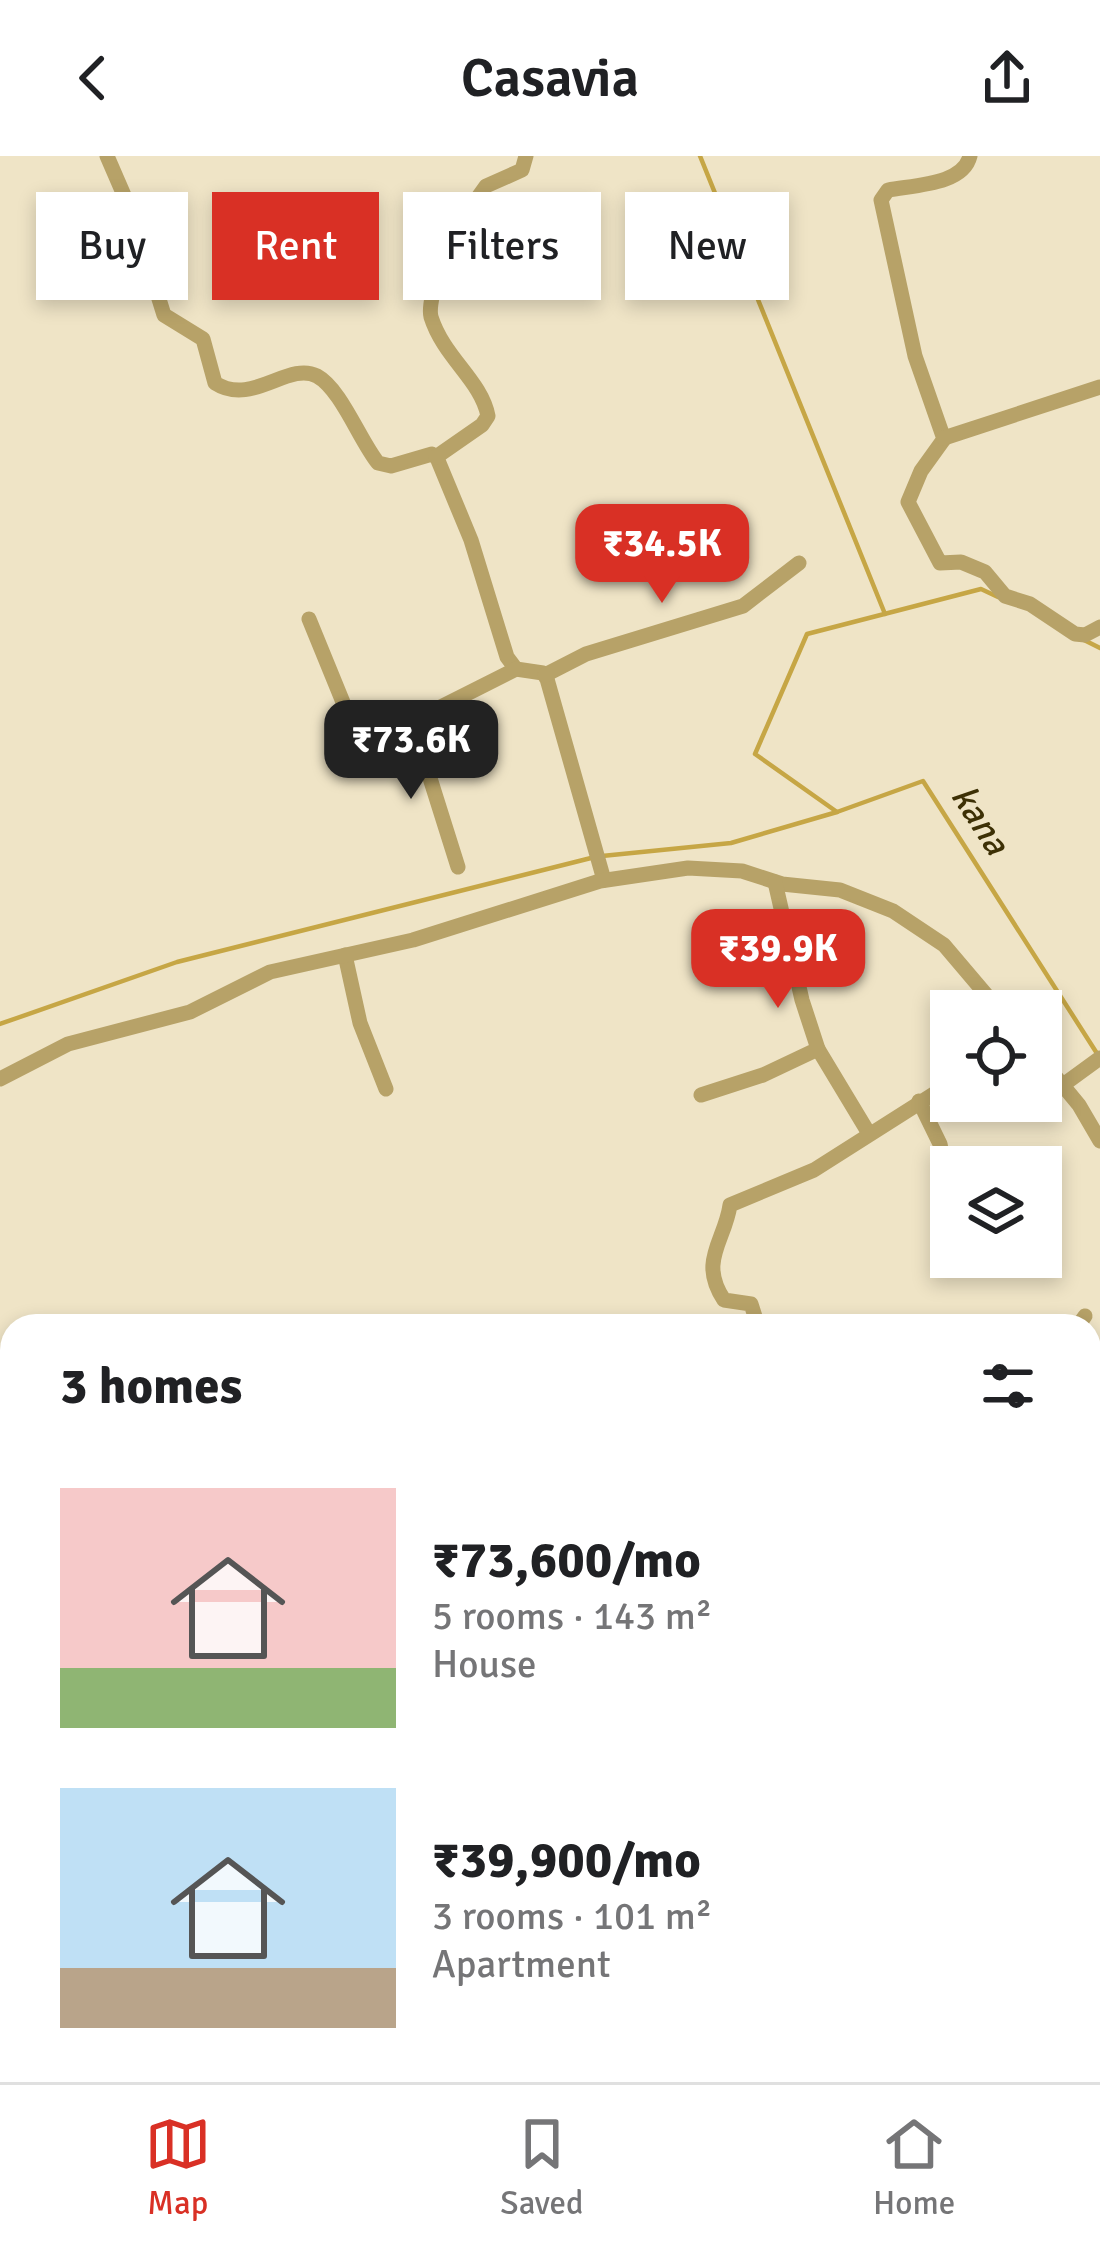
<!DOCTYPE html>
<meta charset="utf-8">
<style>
body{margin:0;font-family:Signika,sans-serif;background:#f6f6f6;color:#202124;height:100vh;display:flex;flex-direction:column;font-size:45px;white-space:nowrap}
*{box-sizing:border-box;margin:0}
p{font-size:39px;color:#757577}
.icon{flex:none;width:66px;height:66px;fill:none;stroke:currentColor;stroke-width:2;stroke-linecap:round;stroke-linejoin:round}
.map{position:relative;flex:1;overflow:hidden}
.panel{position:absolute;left:0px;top:1158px;width:1101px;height:768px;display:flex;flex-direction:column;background:#fff;border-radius:36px 36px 0 0;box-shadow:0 6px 18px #0003}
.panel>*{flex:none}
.hud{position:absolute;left:36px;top:36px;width:1029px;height:108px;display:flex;gap:24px}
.tools{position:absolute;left:930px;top:834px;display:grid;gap:24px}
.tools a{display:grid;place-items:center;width:132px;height:132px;border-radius:0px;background:#fff;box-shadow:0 6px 18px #0003;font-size:60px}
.price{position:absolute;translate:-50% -102px;padding:0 27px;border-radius:24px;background:#d93025;color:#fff;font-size:39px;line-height:78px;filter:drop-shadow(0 3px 6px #0008)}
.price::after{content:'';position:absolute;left:50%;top:72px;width:36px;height:27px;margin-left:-18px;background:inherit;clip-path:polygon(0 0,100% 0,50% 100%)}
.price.selected{background:#222;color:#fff}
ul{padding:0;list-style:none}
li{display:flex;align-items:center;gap:36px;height:300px;padding:0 60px}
li span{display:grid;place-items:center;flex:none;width:336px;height:240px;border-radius:0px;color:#555}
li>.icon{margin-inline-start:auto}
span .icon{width:144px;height:144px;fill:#fffc;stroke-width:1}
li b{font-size:51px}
h2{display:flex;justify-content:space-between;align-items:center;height:144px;padding:0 60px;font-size:51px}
.pill{padding:0 42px;border-radius:0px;background:#fff;box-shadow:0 6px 18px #0003;font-size:42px;line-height:108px}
.pill.selected{background:#d93025;color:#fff}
header{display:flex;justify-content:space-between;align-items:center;height:156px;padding:0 60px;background:#fff;font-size:54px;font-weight:600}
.tab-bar{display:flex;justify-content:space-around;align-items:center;height:168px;border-top:3px solid #e0e0e0;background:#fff;font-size:33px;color:#757577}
.tab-bar a{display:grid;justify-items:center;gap:6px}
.tab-bar .selected{color:#d93025}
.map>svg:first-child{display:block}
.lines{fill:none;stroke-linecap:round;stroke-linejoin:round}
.stream{stroke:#c6a645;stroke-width:4.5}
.minor{stroke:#b7a268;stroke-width:15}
.labels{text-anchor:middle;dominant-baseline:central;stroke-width:9;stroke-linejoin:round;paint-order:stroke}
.water-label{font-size:36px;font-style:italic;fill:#3d3005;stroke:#efe4c6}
</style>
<header><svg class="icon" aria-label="back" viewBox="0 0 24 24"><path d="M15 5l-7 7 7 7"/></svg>Casavia<svg class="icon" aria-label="share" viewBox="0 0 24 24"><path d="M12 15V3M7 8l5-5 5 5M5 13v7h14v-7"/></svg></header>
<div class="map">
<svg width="1100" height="1926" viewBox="0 0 1100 1926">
<rect width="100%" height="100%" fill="#efe4c6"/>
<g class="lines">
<!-- stream -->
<g class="stream">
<path d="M700 0 885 458"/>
<path d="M998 441 981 433 807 478 755 598 837 656 923 625 1098 899"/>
<path d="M1084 484 1100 492"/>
<path d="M602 700 731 687 837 656"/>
<path d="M0 868 177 806 591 702"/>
</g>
<!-- minor -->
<g class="minor">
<path d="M107 0 133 60 164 159 203 183 215 227C252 251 288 205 317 220 341 233 360 285 378 307L391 310 432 298 437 302 471 384 507 501 516 513 543 517 547 523 604 724"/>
<path d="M970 0C963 29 914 29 888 34L881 44 915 200 944 283 921 315 908 346 940 407 961 406 985 416 1005 440 1030 448 1075 478 1085 479 1100 471"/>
<path d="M471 51 486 30 522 14 526 0"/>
<path d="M433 106C440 130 427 145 431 161 444 202 481 224 488 260L482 269 436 301"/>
<path d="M944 282 1100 231"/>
<path d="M309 463 358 583 419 562 516 513"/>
<path d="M545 519 586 498 743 450 799 407"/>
<path d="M412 565 458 711"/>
<path d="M345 799 360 867 386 933"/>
<path d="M818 893 868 976"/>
<path d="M1041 903 1079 949 1100 985"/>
<path d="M0 923 68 888 190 856 270 816 413 784 600 725 688 712 742 715 782 728 840 734 893 755 944 789 1000 855"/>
<path d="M1063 929 1100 902"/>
<path d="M701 939 763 919 818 893 802 844 775 726"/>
<path d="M919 945 940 988 951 1042"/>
<path d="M758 1170 751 1148 724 1144C698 1105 725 1085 730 1049L814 1014 951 927"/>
<path d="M1078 1170 1085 1160"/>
<path d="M1089 1274 1100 1286"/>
<path d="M1089 1458 1100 1453"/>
<path d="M1089 1712 1100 1707"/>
<path d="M959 1914 960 1926"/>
</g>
</g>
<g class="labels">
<!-- water labels -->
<g class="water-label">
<text transform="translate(980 664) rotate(57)">kana</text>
</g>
</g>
</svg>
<div class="tools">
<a><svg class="icon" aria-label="locate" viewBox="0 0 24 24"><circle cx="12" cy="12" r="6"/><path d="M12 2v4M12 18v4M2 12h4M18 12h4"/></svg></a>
<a><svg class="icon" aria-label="layers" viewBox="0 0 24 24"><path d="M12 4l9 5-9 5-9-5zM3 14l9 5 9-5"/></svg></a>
</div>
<b class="price" style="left:662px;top:450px">₹34.5K</b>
<b class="price selected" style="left:411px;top:646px">₹73.6K</b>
<b class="price" style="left:778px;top:855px">₹39.9K</b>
<div class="hud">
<a class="pill">Buy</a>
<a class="pill selected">Rent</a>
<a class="pill">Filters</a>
<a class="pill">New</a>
</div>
<section class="panel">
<h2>3 homes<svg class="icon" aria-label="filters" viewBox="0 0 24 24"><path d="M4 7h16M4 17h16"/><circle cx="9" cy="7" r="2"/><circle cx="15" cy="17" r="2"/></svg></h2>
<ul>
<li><span style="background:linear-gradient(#f6c9c9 75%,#8fb573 0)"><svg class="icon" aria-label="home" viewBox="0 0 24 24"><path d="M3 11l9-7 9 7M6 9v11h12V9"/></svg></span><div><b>₹73,600/mo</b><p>5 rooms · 143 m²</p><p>House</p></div></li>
<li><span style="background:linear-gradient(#bfe0f5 75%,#b9a48a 0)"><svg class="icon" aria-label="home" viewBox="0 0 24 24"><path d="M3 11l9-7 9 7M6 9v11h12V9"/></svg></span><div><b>₹39,900/mo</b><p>3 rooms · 101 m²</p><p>Apartment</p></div></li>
</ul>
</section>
</div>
<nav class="tab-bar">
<a class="selected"><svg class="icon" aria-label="map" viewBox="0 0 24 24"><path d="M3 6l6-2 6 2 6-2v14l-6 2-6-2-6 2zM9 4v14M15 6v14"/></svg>Map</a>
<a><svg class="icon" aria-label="saved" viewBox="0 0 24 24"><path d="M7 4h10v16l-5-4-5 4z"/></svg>Saved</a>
<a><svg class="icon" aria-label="home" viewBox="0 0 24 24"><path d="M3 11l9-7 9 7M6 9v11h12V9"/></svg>Home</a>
</nav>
